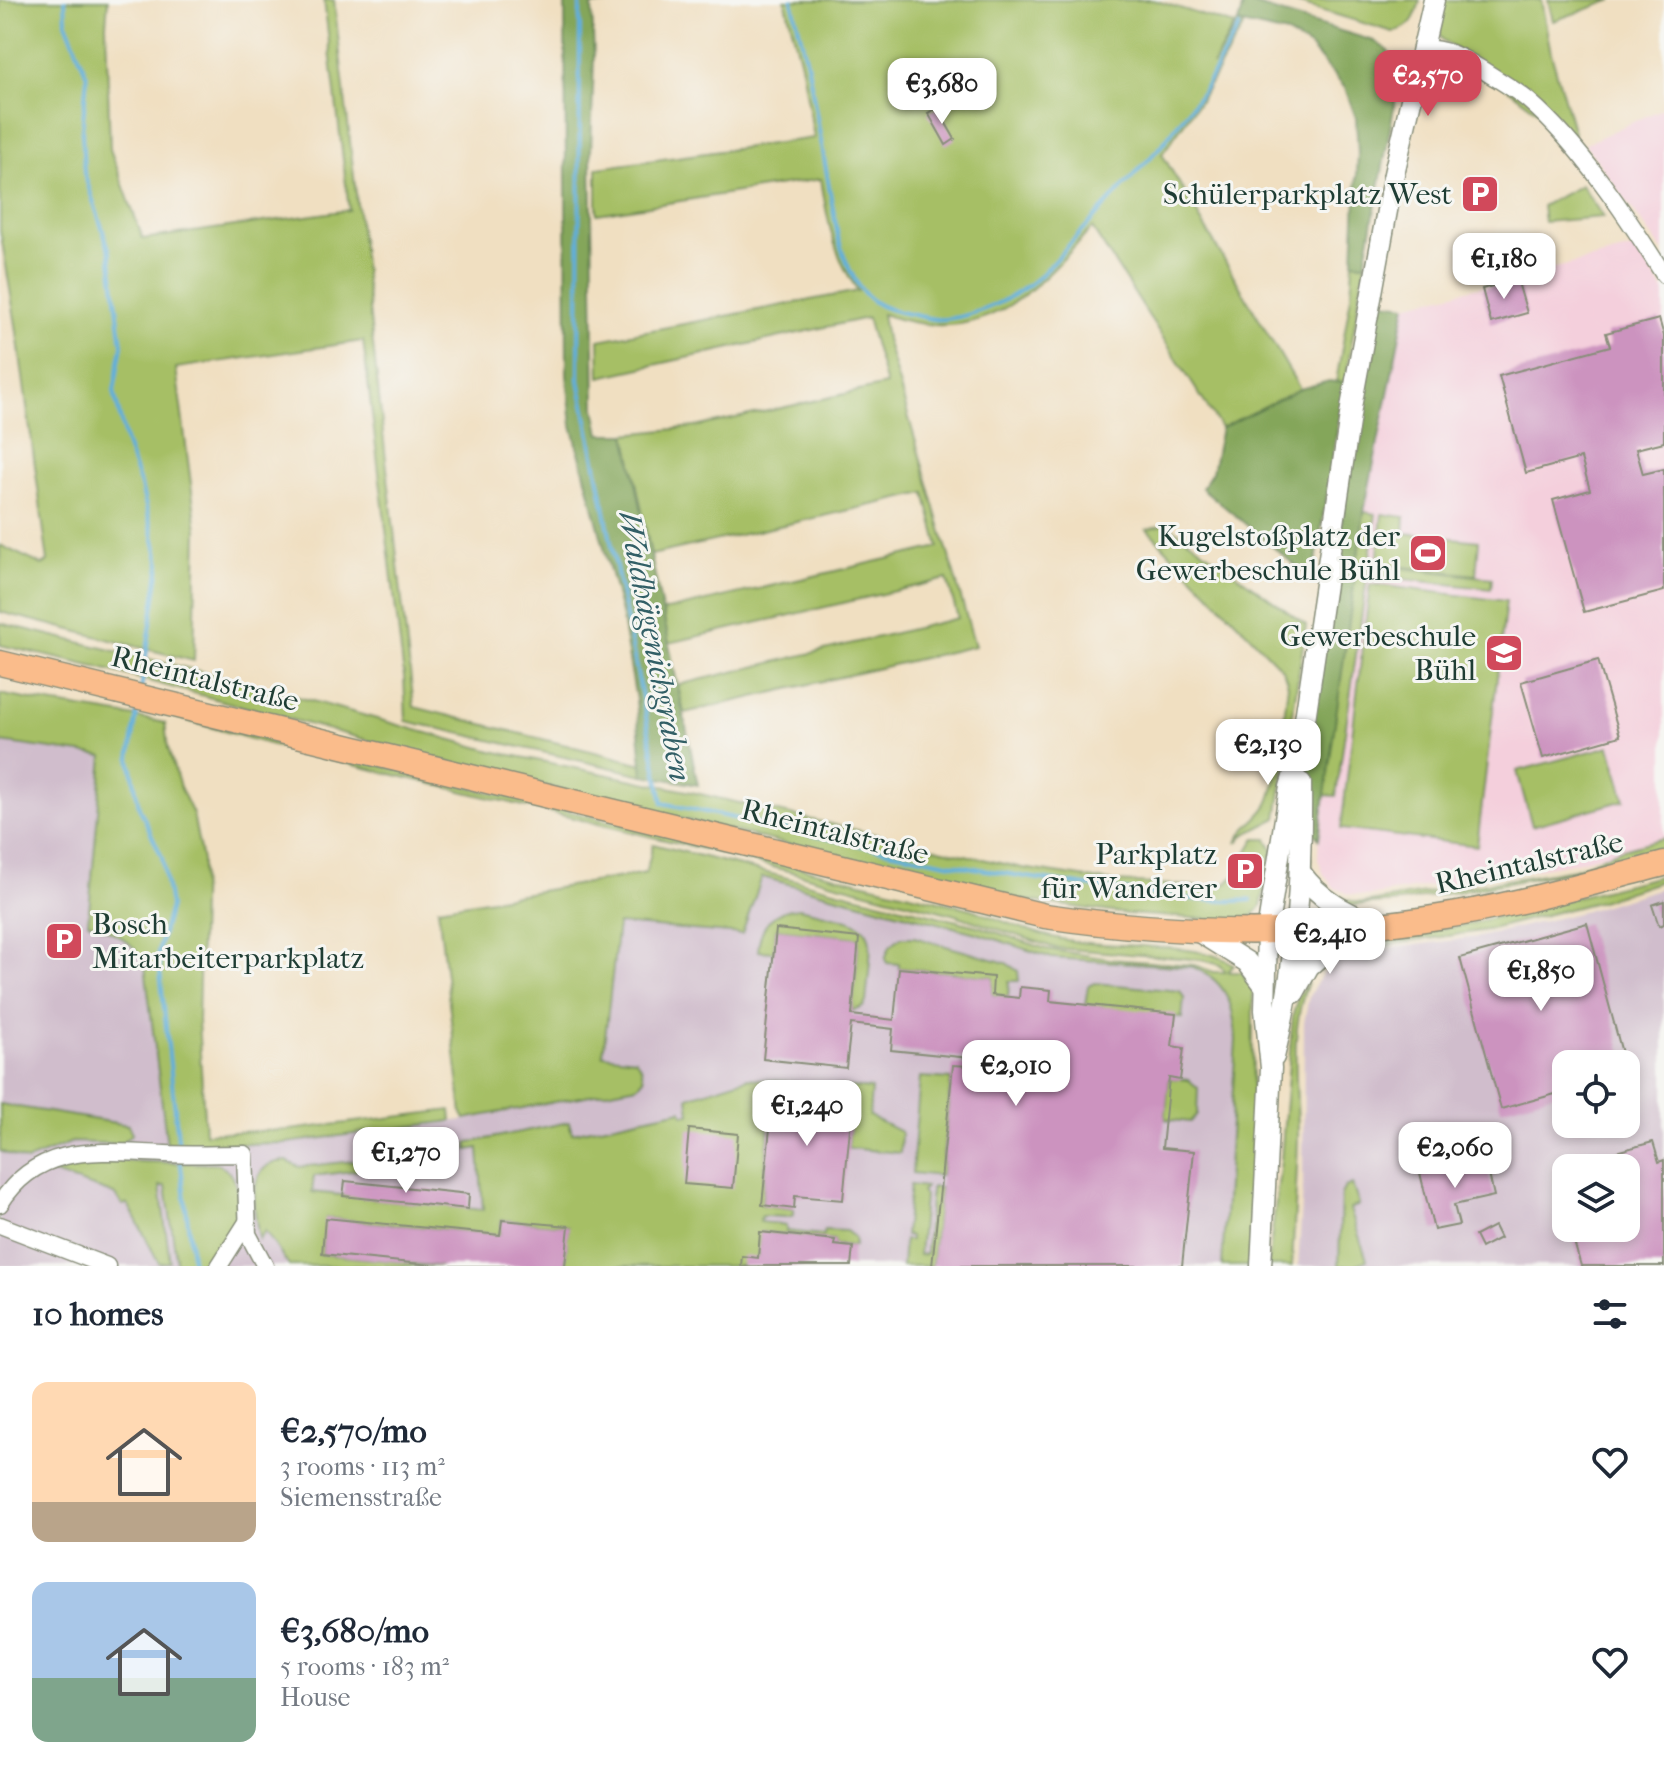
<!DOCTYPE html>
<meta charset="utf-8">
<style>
body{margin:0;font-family:"IM FELL French Canon",serif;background:#f2f2f3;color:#1f2937;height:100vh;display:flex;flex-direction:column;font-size:30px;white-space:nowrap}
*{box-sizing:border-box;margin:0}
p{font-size:26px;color:#747a83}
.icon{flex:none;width:44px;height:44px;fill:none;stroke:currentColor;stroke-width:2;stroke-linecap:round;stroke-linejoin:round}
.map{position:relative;height:1266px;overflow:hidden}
.sheet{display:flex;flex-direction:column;background:#fff;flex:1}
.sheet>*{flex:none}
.fabs{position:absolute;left:1552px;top:1050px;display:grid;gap:16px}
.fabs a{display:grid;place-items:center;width:88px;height:88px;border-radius:16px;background:#fff;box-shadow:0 4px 12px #0003;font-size:40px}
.price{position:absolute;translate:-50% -68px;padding:0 18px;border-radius:16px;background:#fff;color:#222;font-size:26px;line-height:52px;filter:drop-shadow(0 2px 4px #0008)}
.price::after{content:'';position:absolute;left:50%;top:48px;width:24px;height:18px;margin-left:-12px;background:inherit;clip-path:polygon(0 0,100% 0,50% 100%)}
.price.active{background:#d1495b;color:#fff}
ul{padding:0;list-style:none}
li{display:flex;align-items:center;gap:24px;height:200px;padding:0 32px}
li span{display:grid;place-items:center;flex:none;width:224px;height:160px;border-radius:16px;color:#555}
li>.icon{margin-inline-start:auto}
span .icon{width:96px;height:96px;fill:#fffc;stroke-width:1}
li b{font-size:34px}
h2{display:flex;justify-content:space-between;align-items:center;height:96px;padding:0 32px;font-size:34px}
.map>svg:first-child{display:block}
.built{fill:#f4cfdc}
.industrial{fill:#d0bdcc;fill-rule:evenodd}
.green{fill:#a6bf65;stroke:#627e4c;stroke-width:2}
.forest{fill:#84a65a;stroke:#527247;stroke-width:2}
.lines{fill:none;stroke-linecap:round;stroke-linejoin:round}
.stream{stroke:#60afda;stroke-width:4}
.building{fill:#cc93bf}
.minor-casing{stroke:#888e7a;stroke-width:19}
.tertiary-casing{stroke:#888e7a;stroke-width:23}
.primary-casing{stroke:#888e7a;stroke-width:27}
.minor{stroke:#fff;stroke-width:16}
.tertiary{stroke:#fff;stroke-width:20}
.primary{stroke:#fabc8b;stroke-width:24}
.labels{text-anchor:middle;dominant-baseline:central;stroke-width:6;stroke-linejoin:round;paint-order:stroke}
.poi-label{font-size:30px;fill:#1f3d34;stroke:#f6f6f2;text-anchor:end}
.street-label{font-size:30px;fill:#1f3d34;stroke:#f6f6f2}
.water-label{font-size:32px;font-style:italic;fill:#325f66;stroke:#f6f6f2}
</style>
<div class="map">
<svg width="1664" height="1266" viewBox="0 0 1664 1266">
<rect width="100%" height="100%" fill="#f6f6f2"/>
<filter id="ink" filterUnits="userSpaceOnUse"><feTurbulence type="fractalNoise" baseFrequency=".0125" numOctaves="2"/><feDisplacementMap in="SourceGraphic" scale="16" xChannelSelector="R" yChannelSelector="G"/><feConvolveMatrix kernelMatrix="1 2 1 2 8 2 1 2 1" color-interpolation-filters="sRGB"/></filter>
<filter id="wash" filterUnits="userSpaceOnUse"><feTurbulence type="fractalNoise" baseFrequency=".006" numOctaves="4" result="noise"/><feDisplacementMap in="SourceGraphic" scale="32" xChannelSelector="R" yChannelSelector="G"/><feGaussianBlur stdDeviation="1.8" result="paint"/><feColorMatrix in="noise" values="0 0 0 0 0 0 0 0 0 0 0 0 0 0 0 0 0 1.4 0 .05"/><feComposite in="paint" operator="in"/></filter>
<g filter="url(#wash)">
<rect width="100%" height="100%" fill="#f0dfc1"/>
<!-- built -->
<g class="built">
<path d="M1664 108V253L1585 144Z"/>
<path d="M1636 248 1664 291V838L1573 863 1368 896 1349 894 1333 887 1323 873 1318 859 1319 830 1364 512 1406 305Z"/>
</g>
<!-- industrial -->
<g class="industrial">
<path d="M0 742 103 756 88 922 116 933 139 950 145 966 167 1145 286 1143 470 1119 583 1097 611 879 647 873 653 844 762 877 980 934 1052 958 1193 967 1213 976 1228 997 1235 1019 1236 1040 1222 1266H0Z"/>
<path d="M1664 887V1266H1298L1303 1187 1304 1023 1309 996 1321 976 1337 959 1352 953 1479 937 1582 912ZM1566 1064H1626V1124H1566ZM1566 1168H1626V1228H1566Z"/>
</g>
<!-- green -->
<g class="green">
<path d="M0 0H108L106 25 110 149 143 239 349 210 324 0H334L414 707 643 764V775L406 721 404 677 363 341 176 368 197 530 194 661 0 612V545L42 565 48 562 16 325 0 230Z"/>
<path d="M785 0H1154L1234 25 1212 66 1238 23 1244 25 1202 98 1162 154 1300 389 1221 428 1092 228C1029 297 983 349 882 314L886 339 975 646 684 713 678 685 958 618 947 579 669 643 663 611 939 547 925 493 651 555 626 434 695 427 886 385 867 318 600 377 599 340 858 291C834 257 827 219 821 179L597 214V168L814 138 802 68Z"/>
<path d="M1287 0H1420C1416 18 1411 28 1393 32Z"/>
<path d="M1441 0H1541L1551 53 1574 133 1572 137 1442 39 1437 30Z"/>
<path d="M1548 0H1613L1553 21Z"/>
<path d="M1581 185 1603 217 1544 222 1542 206Z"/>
<path d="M1353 262 1365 263 1345 383 1336 382 1351 296Z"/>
<path d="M1364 512 1376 514 1336 796 1323 795Z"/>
<path d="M1382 514 1405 517 1404 533 1479 541 1476 575 1377 564Z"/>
<path d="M1167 524 1306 625 1277 818 1244 835 1237 843C1242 827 1260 819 1268 804 1279 783 1284 712 1288 685L1283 670 1147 529Z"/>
<path d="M1377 565 1492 578 1491 589 1375 576Z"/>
<path d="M1370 584 1506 601 1477 846 1341 829Z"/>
<path d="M0 623 244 682 492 751 687 791 1022 868 1114 882 1215 887 1226 884 1233 877 1246 883 1252 867 1246 854 1255 839H1267L1273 849 1261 906 1253 916 1238 921 1127 914 1015 899 463 766 108 670 0 645Z"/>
<path d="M0 694C55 706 110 710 165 723L168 748 180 787 193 814 202 861 198 1021 205 1133 290 1130 451 1110 452 1121 286 1143 167 1145 145 966C135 940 114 932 88 922L103 756 0 742Z"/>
<path d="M150 710 972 909C1007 923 1041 937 1078 942 1115 947 1208 943 1234 965L1228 972H1242L1253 990 1252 1266H1222L1236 1040C1234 1005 1227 981 1193 967L1052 958 980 934 762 877 742 934 618 924 603 1055 635 1059 641 1067 644 1079 637 1086 465 1119 462 1114 438 908 646 873 653 844 981 927 1046 949 1110 959 1194 965 1214 972H1226L1220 965 1203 960 1055 948 952 914 715 852 279 747Z"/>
<path d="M1610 746 1625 800 1532 826 1517 771Z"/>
<path d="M1664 838V849L1608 865 1400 902 1345 906 1312 882 1305 839C1313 848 1309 858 1312 869 1318 891 1344 901 1364 903L1575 869 1619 850Z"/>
<path d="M1664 875V880L1604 900 1487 930 1339 952 1348 942 1460 926Z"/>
<path d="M799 908C880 927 874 919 866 1002L863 1007 852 1011 859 938 776 929 774 952 758 951C760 925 772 910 799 908Z"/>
<path d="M901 937H914L1006 963 1018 971 1019 981H1009L1008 997 992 995 993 977 899 968V964L887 963 885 959 890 946Z"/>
<path d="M1308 982C1288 1032 1298 1083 1298 1136 1297 1179 1294 1223 1292 1266H1268L1281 1160 1293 1015 1298 996Z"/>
<path d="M1095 983 1180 991 1184 998 1182 1018 1085 1005 1088 986Z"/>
<path d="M920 1077 951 1079 941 1176 912 1173Z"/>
<path d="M748 1078 810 1084 809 1093 773 1085 762 1205 794 1209V1215L788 1217 761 1216 760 1222 786 1225V1231L823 1235 824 1230 846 1231 854 1237 855 1246 834 1245V1240L761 1232 758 1258 741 1266H565L568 1226 502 1220 500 1235 326 1218 322 1254 441 1266H289L265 1231 259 1239C254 1209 244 1161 287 1161L299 1167 363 1160 367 1169 314 1176 312 1192 483 1210 479 1148 468 1150 467 1143 569 1122 572 1133 682 1110 683 1115 690 1114 688 1097Z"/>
<path d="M1169 1078 1189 1080 1198 1088 1197 1114 1190 1122 1165 1119Z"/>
<path d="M815 1084 871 1089 869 1116 901 1132 900 1153 848 1148 852 1098 814 1094Z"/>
<path d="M0 1104 128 1125 132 1134 120 1144 72 1142 26 1161 0 1151Z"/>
<path d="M459 1145 461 1151 374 1168V1159Z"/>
<path d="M90 1160 219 1164C252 1184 237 1235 211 1255 207 1258 201 1265 196 1266 190 1266 182 1266 177 1266L166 1186H160L170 1262 159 1263 128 1204 122 1205 116 1195 109 1192 48 1172 55 1167Z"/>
<path d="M1352 1184 1359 1205 1350 1209 1367 1260 1352 1266H1339L1341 1194 1345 1187Z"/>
<path d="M910 1185 925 1187 921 1192 924 1196 919 1255 926 1254 931 1187 940 1188 932 1266H902L904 1240H910V1236L905 1235Z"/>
</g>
<!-- forest -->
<g class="forest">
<path d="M565 0H647L592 6 594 57 591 153 595 408 600 434H626L698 785 643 775 636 700 621 613 572 425 567 375Z"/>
<path d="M1244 2 1374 41C1389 50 1397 57 1400 75L1365 263 1353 262 1358 153 1356 118 1345 88 1310 47 1287 34 1238 23Z"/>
<path d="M1377 301 1406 305 1364 512 1319 839 1309 828 1305 795 1314 690Z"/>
<path d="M1329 381 1345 383 1313 580 1202 488 1212 472 1221 428 1300 389Z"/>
</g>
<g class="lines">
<!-- stream -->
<g class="stream">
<path d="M65 0 66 22 87 76 82 132 84 173 110 252 122 345 114 391 126 444 141 486 160 564 141 690"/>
<path d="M580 0 579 380 663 803C812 834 961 871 1112 889 1157 894 1206 904 1251 900"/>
<path d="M792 0 808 67 838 237C844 258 855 289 874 302 883 308 898 312 909 314 921 316 935 321 946 319 980 315 1016 297 1041 275L1162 145 1203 91 1239 27"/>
<path d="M138 707 130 758 139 807 162 857 170 906 158 952 179 1148"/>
<path d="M180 1157 193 1266"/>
</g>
</g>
<g id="blocks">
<!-- building -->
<g class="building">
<path d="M937 108 955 139 946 145 928 113Z"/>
<path d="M1517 279 1527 313 1491 323 1482 289Z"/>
<path d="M1659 319 1664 336V442L1636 449 1643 474 1664 469V591L1584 612 1553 500 1590 490 1581 458 1526 473 1499 376 1610 346 1606 333Z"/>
<path d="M1598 660 1620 736 1543 758 1521 682Z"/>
<path d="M1664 901V924L1659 926 1652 905Z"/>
<path d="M1587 923 1625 1064H1566V1091L1501 1109 1460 958Z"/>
<path d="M776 929 859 938 852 1015 894 1020 899 968 993 977 992 995 1019 998 1020 987 1051 990 1050 1001 1176 1014 1172 1046 1184 1048 1180 1080 1169 1078 1162 1148 1194 1151 1182 1266H932L953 1065 969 1066 970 1058 891 1050 893 1029 851 1024 846 1068 763 1059Z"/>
<path d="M774 1090 853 1098 843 1200 795 1196 794 1209 762 1205Z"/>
<path d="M689 1129 738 1134 733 1188 684 1184Z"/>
<path d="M1653 1142 1659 1162 1664 1160V1266H1581L1570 1228H1626V1168H1568L1567 1165Z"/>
<path d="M1485 1157 1494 1196 1454 1205 1459 1225 1434 1230 1420 1173Z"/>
<path d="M345 1181 469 1194 468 1209 343 1196Z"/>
<path d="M325 1218 500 1235 502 1220 569 1226 565 1266H441L322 1254Z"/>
<path d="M1494 1226 1500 1238 1481 1248 1475 1236Z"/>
<path d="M760 1232 835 1240 834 1245 853 1247 851 1266H741L742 1256 758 1258Z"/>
</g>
</g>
</g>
<g filter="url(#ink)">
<use href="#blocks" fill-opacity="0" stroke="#888e7a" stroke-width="2"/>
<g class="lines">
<!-- minor casing -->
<g class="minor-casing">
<g id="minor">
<path d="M1421 48C1446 48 1462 57 1483 70 1498 80 1515 89 1529 101 1580 145 1628 218 1664 275"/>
<path d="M0 1204C39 1141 101 1152 165 1154 192 1155 219 1154 245 1154L248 1234 265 1266"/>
<path d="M0 1225 107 1266"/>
<path d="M219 1266 247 1222"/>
</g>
</g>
<!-- tertiary casing -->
<g class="tertiary-casing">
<g id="tertiary">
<path d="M1301 873C1321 901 1346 912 1377 926"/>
<path d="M1199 932 1247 962 1265 986"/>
<path d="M1294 993 1309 966 1351 929"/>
<path d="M1274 1057C1297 966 1302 876 1301 783"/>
<path d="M1261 1266 1271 1068 1265 1010 1267 932 1290 787 1300 753 1352 402 1393 178 1434 0"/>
</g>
</g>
<!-- primary casing -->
<g class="primary-casing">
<path id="primary" d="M0 663 1045 916C1177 935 1307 938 1439 917 1515 906 1590 883 1664 864"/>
</g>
<!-- minor -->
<use href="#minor" class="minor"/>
<!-- tertiary -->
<use href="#tertiary" class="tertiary"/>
<!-- primary -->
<use href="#primary" class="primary"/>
</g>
</g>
<!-- icons -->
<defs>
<g id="parking-square" transform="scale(2)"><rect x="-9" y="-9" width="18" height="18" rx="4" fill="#d1495b" stroke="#f6f6f2"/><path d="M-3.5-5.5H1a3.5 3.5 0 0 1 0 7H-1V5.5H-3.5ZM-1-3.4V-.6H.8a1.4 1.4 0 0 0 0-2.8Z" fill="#fff"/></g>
<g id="stadium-square" transform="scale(2)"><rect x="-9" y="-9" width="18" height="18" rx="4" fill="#d1495b" stroke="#f6f6f2"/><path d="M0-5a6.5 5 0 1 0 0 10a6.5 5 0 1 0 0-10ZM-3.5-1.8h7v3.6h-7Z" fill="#fff"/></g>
<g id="school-square" transform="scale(2)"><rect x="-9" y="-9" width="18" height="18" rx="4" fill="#d1495b" stroke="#f6f6f2"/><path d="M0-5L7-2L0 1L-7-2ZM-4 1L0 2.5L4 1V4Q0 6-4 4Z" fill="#fff"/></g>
</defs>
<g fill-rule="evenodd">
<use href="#parking-square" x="1480" y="194"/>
<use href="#stadium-square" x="1428" y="553"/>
<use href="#school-square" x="1504" y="653"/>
<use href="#parking-square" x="1245" y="871"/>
<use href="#parking-square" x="64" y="941"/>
</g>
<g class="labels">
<!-- poi labels -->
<g class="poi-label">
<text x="1452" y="194">Schülerparkplatz West</text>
<text x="1400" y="536">Kugelstoßplatz der<tspan x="1400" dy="34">Gewerbeschule Bühl</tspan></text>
<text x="1476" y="636">Gewerbeschule<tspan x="1476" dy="34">Bühl</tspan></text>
<text x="1217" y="854">Parkplatz<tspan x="1217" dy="34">für Wanderer</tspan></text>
<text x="92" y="924" text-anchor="start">Bosch<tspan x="92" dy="34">Mitarbeiterparkplatz</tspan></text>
</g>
<!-- street labels -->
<g class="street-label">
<text transform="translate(205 679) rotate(14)">Rheintalstraße</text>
<text transform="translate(835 832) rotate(14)">Rheintalstraße</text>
<text transform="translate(1529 863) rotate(-13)">Rheintalstraße</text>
</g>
<!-- water labels -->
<g class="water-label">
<text transform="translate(655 646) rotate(79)">Waldhägenichgraben</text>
</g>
</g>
</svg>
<div class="fabs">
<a><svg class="icon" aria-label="locate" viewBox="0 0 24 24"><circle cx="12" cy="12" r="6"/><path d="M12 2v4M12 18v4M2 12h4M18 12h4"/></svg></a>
<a><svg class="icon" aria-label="layers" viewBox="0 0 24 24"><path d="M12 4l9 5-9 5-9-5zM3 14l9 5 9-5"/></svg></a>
</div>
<b class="price active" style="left:1428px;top:118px">€2,570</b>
<b class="price" style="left:942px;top:126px">€3,680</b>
<b class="price" style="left:1504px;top:301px">€1,180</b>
<b class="price" style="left:1268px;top:787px">€2,130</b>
<b class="price" style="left:1330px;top:976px">€2,410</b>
<b class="price" style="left:1541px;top:1013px">€1,850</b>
<b class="price" style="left:1016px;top:1108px">€2,010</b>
<b class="price" style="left:807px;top:1148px">€1,240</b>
<b class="price" style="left:1455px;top:1190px">€2,060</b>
<b class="price" style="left:406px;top:1195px">€1,270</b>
</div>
<section class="sheet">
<h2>10 homes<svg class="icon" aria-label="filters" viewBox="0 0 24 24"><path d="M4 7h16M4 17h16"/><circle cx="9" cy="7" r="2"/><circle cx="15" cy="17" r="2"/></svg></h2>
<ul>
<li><span style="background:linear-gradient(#ffd9b3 75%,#b9a48a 0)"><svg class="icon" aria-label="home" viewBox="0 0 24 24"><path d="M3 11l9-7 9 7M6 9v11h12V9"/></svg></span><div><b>€2,570/mo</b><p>3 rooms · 113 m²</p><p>Siemensstraße</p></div><svg class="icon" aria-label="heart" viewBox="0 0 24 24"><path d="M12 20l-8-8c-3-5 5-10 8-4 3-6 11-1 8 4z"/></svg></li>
<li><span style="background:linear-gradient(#a9c7e8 60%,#7fa58c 0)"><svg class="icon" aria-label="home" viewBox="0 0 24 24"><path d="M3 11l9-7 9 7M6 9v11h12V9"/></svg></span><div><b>€3,680/mo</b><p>5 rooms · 183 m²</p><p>House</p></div><svg class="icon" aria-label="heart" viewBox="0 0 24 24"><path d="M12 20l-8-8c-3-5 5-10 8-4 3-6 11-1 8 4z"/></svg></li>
</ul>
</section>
